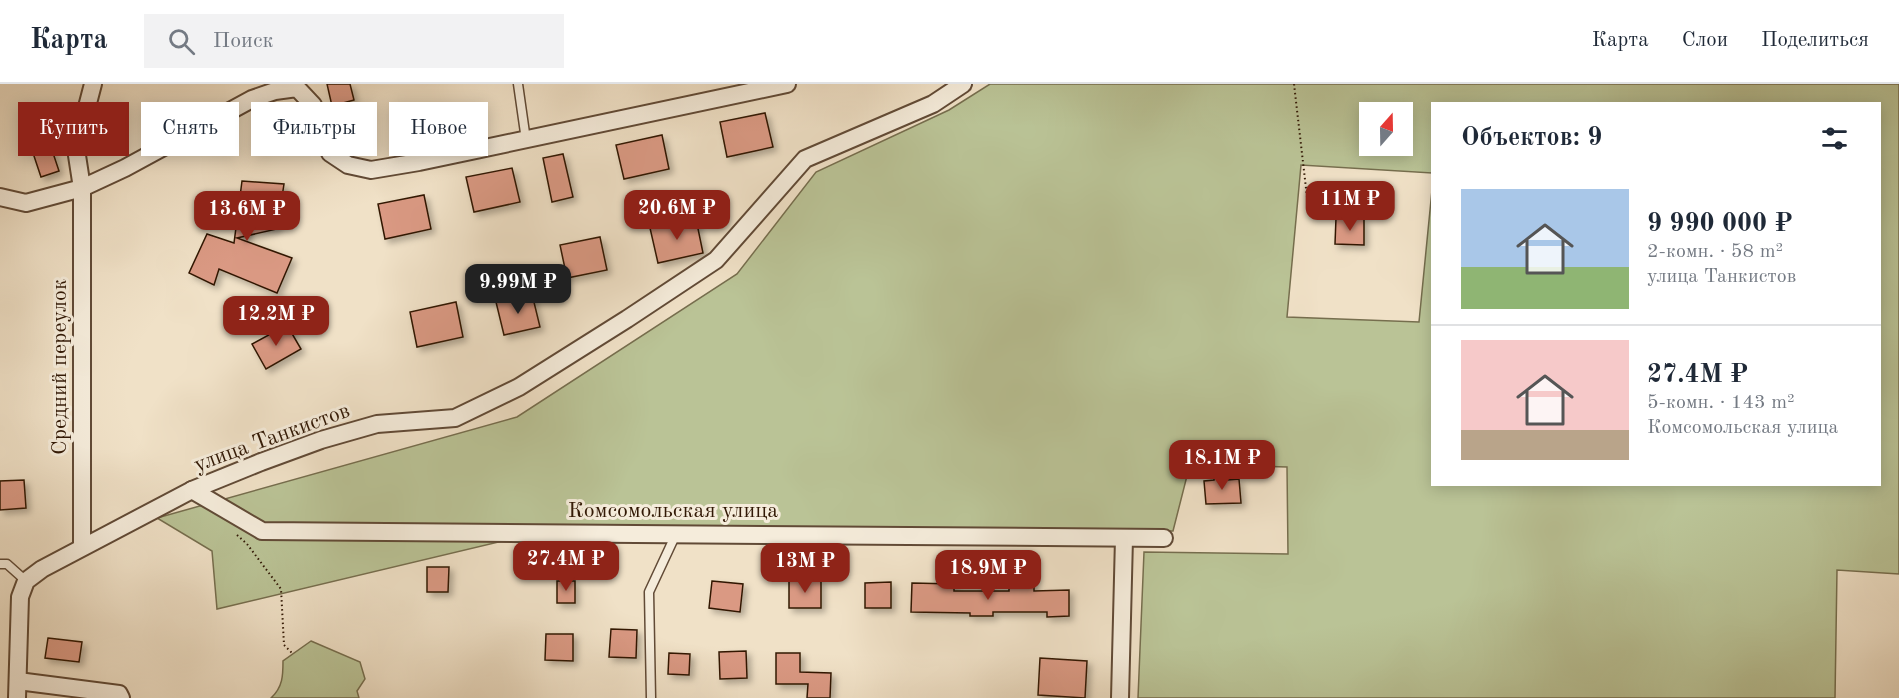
<!DOCTYPE html>
<html lang="ru">
<meta charset="utf-8">
<style>
body{margin:0;font-family:"Old Standard TT",serif;background:#f2f2f3;color:#1f2937;height:100vh;display:flex;flex-direction:column;font-size:22px;white-space:nowrap}
*{box-sizing:border-box;margin:0}
p{font-size:20px;color:#747a83}
.icon{flex:none;width:33px;height:33px;fill:none;stroke:currentColor;stroke-width:2;stroke-linecap:round;stroke-linejoin:round}
.map{position:relative;flex:1;overflow:hidden}
.sheet{position:absolute;left:1431px;top:18px;width:450px;height:384px;display:flex;flex-direction:column;background:#fff;border-radius:0px;box-shadow:0 3px 15px #0003}
.sheet>*{flex:none}
.hud{position:absolute;left:18px;top:18px;width:570px;height:54px;display:flex;gap:12px}
.needle{width:39px;rotate:20deg}
.tools{position:absolute;left:1359px;top:18px;display:grid;gap:12px}
.tools a{display:grid;place-items:center;width:54px;height:54px;border-radius:0px;background:#fff;box-shadow:0 3px 15px #0003;font-size:30px}
.price{position:absolute;translate:-50% -51px;padding:0 14px;border-radius:12px;background:#8f2418;color:#fff;font-size:20px;line-height:39px;filter:drop-shadow(0 2px 3px #0008)}
.price::after{content:'';position:absolute;left:50%;top:36px;width:18px;height:14px;margin-left:-9px;background:inherit;clip-path:polygon(0 0,100% 0,50% 100%)}
.price.current{background:#222;color:#fff}
ul{padding:0;list-style:none}
li{display:flex;align-items:center;gap:18px;height:150px;padding:0 30px}
li+li{border-top:2px solid #e0e1e3}
li span{display:grid;place-items:center;flex:none;width:168px;height:120px;border-radius:0px;color:#555}
li>.icon{margin-inline-start:auto}
span .icon{width:72px;height:72px;fill:#fffc;stroke-width:1}
li b{font-size:26px}
h2{display:flex;justify-content:space-between;align-items:center;height:72px;padding:0 30px;font-size:26px}
.tag{padding:0 21px;border-radius:0px;background:#fff;box-shadow:0 3px 15px #0003;font-size:21px;line-height:54px}
.tag.current{background:#8f2418;color:#fff}
header{display:flex;align-items:center;gap:36px;box-sizing:border-box;height:84px;padding:0 30px;background:#fff;border-bottom:2px solid #e0e1e3}
header strong{font-size:28px}
nav{display:flex;gap:33px;margin-inline-start:auto;font-size:21px}
.search{width:420px;height:54px;background:#f2f2f3;display:flex;align-items:center;gap:15px;box-sizing:border-box;padding:0 21px;border-radius:0px;color:#747a83;font-size:22px}
.map>svg:first-child{display:block}
.green{fill:#bac396;stroke:#766e4e;stroke-width:1.5;fill-rule:evenodd}
.building{fill:#da9983;stroke:#311805;stroke-width:1.5;filter:url(#shadow)}
.lines{fill:none;stroke-linecap:round;stroke-linejoin:round}
.lane-casing{stroke:#614a36;stroke-width:11}
.street-casing{stroke:#614a36;stroke-width:20}
.path{stroke:#311805;stroke-width:2;stroke-dasharray:1.5 3;stroke-linecap:butt}
.lane{stroke:#f5ecdb;stroke-width:8}
.street{stroke:#f5ecdb;stroke-width:16}
.labels{text-anchor:middle;dominant-baseline:central;stroke-width:6;stroke-linejoin:round;paint-order:stroke}
.street-label{font-size:22px;fill:#311805;stroke:#f5ecdb}
</style>
<header>
<strong>Карта</strong>
<div class="search"><svg class="icon" aria-label="search" viewBox="0 0 24 24"><circle cx="10" cy="10" r="6"/><path d="M15 15l6 6"/></svg>Поиск</div>
<nav><a>Карта</a><a>Слои</a><a>Поделиться</a></nav>
</header>
<div class="map">
<svg width="1899" height="614" viewBox="0 0 1899 614">
<defs>
<filter id="shadow"><feDropShadow dx="4" dy="4" stdDeviation="3" flood-color="#0004"/></filter>
</defs>
<rect width="100%" height="100%" fill="#f0e1c7"/>
<filter id="stains"><feTurbulence type="fractalNoise" baseFrequency=".00333" numOctaves="4"/><feColorMatrix values="0 0 0 0 .2 0 0 0 0 .09 0 0 0 0 .02 0 0 0 .5 -.17"/></filter>
<radialGradient id="worn" r=".72"><stop offset=".6" stop-color="#630" stop-opacity="0"/><stop offset="1" stop-color="#630" stop-opacity=".3"/></radialGradient>
<!-- green -->
<g class="green">
<path d="M990 0H1899V490L1837 486 1835 614H1138L1144 468 1288 470 1287 383 1190 380 1173 447 557 444 217 525 212 467 157 434 517 333 737 190 816 88 949 26ZM1432 20H1880V400H1432V106L1419 238 1287 233 1301 81 1432 89ZM1370 28H1402V62H1370Z"/>
<path d="M311 557 360 578 365 595 357 607 359 614H271C283 603 283 591 283 577Z"/>
</g>
<!-- building -->
<g class="building">
<path d="M327 0H350L354 16 332 22Z"/>
<path d="M765 29 773 63 727 73 720 38Z"/>
<path d="M662 51 669 85 624 95 616 61Z"/>
<path d="M50 60 59 87 41 93 32 66Z"/>
<path d="M563 70 573 113 552 118 543 74Z"/>
<path d="M512 84 520 118 474 128 466 93Z"/>
<path d="M242 97 284 100 277 145 237 154 292 174 277 209 219 185 214 201 189 189 207 150 234 159Z"/>
<path d="M424 111 431 145 385 155 378 120Z"/>
<path d="M1336 134 1364 135V161L1335 160Z"/>
<path d="M696 135 703 169 658 179 650 144Z"/>
<path d="M600 153 607 186 567 194 560 161Z"/>
<path d="M532 210 540 243 504 251 496 218Z"/>
<path d="M456 218 463 253 417 263 410 228Z"/>
<path d="M287 241 301 265 266 285 252 260Z"/>
<path d="M1228 392V396L1239 395 1241 419 1206 420 1204 397 1214 396V393Z"/>
<path d="M24 396 26 424 0 426V397Z"/>
<path d="M427 483H449L448 508H427Z"/>
<rect x="789" y="496" width="32" height="28"/>
<rect x="557" y="497" width="18" height="22"/>
<path d="M712 497 743 500 740 528 709 524Z"/>
<path d="M891 498V524H865V499Z"/>
<path d="M912 499 954 500V507H1009V502H1034V507L1069 506V532L1047 533V528H993V532H970V529L911 528Z"/>
<path d="M611 545 637 546 636 574 609 573Z"/>
<path d="M546 550H573V577L545 576Z"/>
<path d="M48 554 82 558 79 578 45 574Z"/>
<path d="M746 567 747 594 720 595 719 568Z"/>
<path d="M669 569 690 570 689 591 668 590Z"/>
<path d="M776 569H800V588L831 589 830 614H807L808 600H776Z"/>
<path d="M1040 574 1087 577 1085 614 1038 611Z"/>
</g>
<g class="lines">
<!-- lane casing -->
<g class="lane-casing">
<g id="lane">
<path d="M518 0 526 56"/>
<path d="M0 480H7L26 497"/>
<path d="M651 614 649 508 676 450"/>
</g>
</g>
<!-- street casing -->
<g class="street-casing">
<g id="street">
<path d="M0 113 26 119 82 104 125 84 252 15 275 7 297 4 313 21 330 69 348 81 371 86 419 78 787 0"/>
<path d="M192 406 262 447 1164 454"/>
<path d="M82 463V104L76 65 93 0"/>
<path d="M18 597 119 610 121 614"/>
<path d="M17 614 20 513 26 497 42 485 192 406 261 378 321 356 377 340 455 334 519 303 627 235 716 176 805 75 933 20 963 0"/>
<path d="M1120 614 1124 454"/>
</g>
</g>
<!-- path -->
<g class="path">
<path d="M1294 0 1307 113"/>
<path d="M237 451 247 460 281 505 284 561 293 570"/>
</g>
<!-- lane -->
<use href="#lane" class="lane"/>
<!-- street -->
<use href="#street" class="street"/>
</g>
<g class="labels">
<!-- street labels -->
<g class="street-label">
<text transform="translate(60 283) rotate(-90)">Средний переулок</text>
<text transform="translate(272 354) rotate(-20)">улица Танкистов</text>
<text x="673" y="427">Комсомольская улица</text>
</g>
</g>
<rect width="100%" height="100%" filter="url(#stains)"/>
<rect width="100%" height="100%" fill="url(#worn)"/>
</svg>
<div class="tools">
<a><svg class="needle" viewBox="-14 -14 28 28"><path d="M0-13l5 13h-10z" fill="#e53935"/><path d="M0 13l5-13h-10z" fill="#747a83"/></svg></a>
</div>
<b class="price" style="left:1350px;top:148px">11M ₽</b>
<b class="price" style="left:677px;top:157px">20.6M ₽</b>
<b class="price" style="left:247px;top:158px">13.6M ₽</b>
<b class="price current" style="left:518px;top:231px">9.99M ₽</b>
<b class="price" style="left:276px;top:263px">12.2M ₽</b>
<b class="price" style="left:1222px;top:407px">18.1M ₽</b>
<b class="price" style="left:566px;top:508px">27.4M ₽</b>
<b class="price" style="left:805px;top:510px">13M ₽</b>
<b class="price" style="left:988px;top:517px">18.9M ₽</b>
<div class="hud">
<a class="tag current">Купить</a>
<a class="tag">Снять</a>
<a class="tag">Фильтры</a>
<a class="tag">Новое</a>
</div>
<section class="sheet">
<h2>Объектов: 9<svg class="icon" aria-label="filters" viewBox="0 0 24 24"><path d="M4 7h16M4 17h16"/><circle cx="9" cy="7" r="2"/><circle cx="15" cy="17" r="2"/></svg></h2>
<ul>
<li><span style="background:linear-gradient(#a9c7e8 65%,#8fb573 0)"><svg class="icon" aria-label="home" viewBox="0 0 24 24"><path d="M3 11l9-7 9 7M6 9v11h12V9"/></svg></span><div><b>9 990 000 ₽</b><p>2-комн. · 58 m²</p><p>улица Танкистов</p></div></li>
<li><span style="background:linear-gradient(#f6c9c9 75%,#b9a48a 0)"><svg class="icon" aria-label="home" viewBox="0 0 24 24"><path d="M3 11l9-7 9 7M6 9v11h12V9"/></svg></span><div><b>27.4M ₽</b><p>5-комн. · 143 m²</p><p>Комсомольская улица</p></div></li>
</ul>
</section>
</div>
